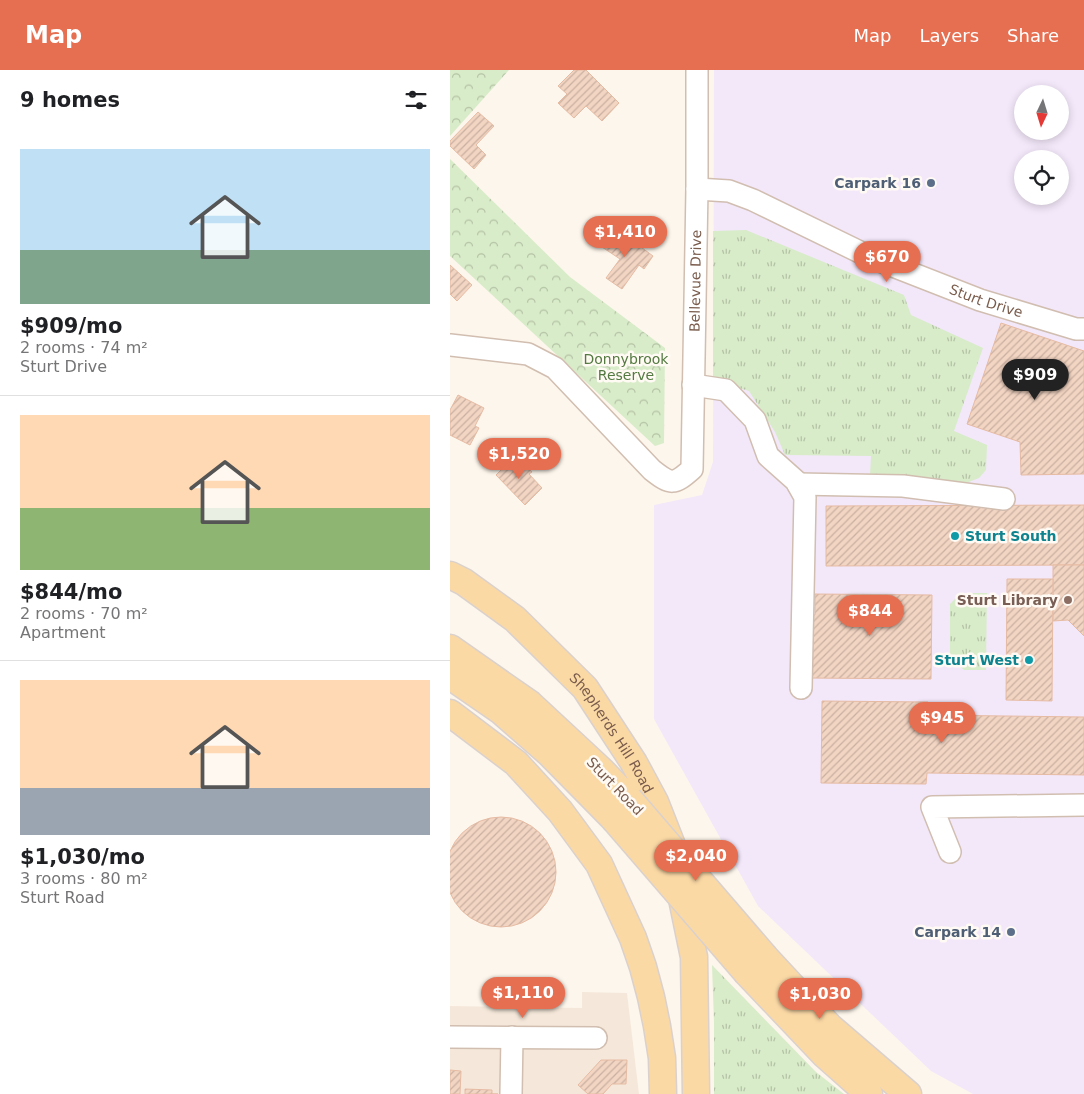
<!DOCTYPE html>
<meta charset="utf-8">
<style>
body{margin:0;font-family:"DejaVu Sans",sans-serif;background:#f2f2f2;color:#202124;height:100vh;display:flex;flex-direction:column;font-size:19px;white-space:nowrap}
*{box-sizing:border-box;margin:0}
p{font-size:16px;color:#757577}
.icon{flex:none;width:28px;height:28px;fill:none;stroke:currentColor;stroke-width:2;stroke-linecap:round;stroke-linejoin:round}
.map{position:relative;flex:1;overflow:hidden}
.side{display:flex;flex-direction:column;background:#fff;width:450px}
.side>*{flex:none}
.needle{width:32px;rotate:184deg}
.controls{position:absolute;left:564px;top:15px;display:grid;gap:10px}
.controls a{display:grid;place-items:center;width:55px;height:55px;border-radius:50%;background:#fff;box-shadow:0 2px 8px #0003;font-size:25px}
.price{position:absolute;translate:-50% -42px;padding:0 11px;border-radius:18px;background:#e76f51;color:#fff;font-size:16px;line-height:32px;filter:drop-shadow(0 1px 2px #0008)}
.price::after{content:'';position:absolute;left:50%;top:30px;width:15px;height:11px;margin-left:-8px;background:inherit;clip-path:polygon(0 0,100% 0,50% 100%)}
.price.active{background:#222;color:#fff}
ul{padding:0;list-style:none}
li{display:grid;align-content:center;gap:10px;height:265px;padding:0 20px}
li+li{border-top:1px solid #e0e0e0}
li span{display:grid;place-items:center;height:155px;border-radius:0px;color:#555}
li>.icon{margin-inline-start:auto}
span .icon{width:90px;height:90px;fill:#fffc;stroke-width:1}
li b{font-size:21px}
h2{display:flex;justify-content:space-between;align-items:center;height:60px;padding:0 20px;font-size:21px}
header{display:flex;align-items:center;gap:30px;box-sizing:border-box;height:70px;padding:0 25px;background:#e76f51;color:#fff}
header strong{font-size:24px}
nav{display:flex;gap:28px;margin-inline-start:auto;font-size:18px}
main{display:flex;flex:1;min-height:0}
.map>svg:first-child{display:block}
.residential{fill:#f5e8da}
.education{fill:#f3e8fa;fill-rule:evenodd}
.grass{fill:url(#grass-tufts)}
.park{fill:url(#park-crowns)}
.building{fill:url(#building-hatch);stroke:#e6bba3}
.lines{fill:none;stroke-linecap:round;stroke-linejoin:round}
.minor-casing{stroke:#d1beb0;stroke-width:24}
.major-casing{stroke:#dad1cd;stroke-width:29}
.minor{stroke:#fff;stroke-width:21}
.major{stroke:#fbd9a5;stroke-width:26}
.major-bridge-casing{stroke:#dad1cd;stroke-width:29;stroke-linecap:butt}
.major-bridge{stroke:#fbd9a5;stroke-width:26}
.service-dot{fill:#5c6f8a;stroke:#fffaf3;stroke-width:2}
.culture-dot{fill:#0f9aa8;stroke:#fffaf3;stroke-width:2}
.education-dot{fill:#8d6e63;stroke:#fffaf3;stroke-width:2}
.labels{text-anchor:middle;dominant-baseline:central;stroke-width:5;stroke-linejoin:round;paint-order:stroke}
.service-label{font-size:14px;font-weight:bold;fill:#4e5e75;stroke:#fffaf3;text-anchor:end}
.street-label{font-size:14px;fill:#7a5c4d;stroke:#fffaf3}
.park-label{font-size:14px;fill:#537a41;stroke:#fffaf3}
.culture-label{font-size:14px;font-weight:bold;fill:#0d838f;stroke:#fffaf3;text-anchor:start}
.education-label{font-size:14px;font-weight:bold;fill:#785e54;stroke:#fffaf3;text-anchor:end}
</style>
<header>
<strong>Map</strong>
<nav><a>Map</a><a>Layers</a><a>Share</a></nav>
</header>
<main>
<section class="side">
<h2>9 homes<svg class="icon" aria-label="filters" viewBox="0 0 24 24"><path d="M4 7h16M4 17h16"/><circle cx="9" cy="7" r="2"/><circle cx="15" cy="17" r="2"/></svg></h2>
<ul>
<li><span style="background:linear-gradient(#bfe0f5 65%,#7fa58c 0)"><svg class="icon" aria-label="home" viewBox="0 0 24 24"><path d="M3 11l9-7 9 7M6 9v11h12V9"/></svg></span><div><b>$909/mo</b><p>2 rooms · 74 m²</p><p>Sturt Drive</p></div></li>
<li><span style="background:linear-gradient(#ffd9b3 60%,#8fb573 0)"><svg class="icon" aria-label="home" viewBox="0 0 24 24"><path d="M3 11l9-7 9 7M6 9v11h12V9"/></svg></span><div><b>$844/mo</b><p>2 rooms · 70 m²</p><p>Apartment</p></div></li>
<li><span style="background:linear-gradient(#ffd9b3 70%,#9aa5b1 0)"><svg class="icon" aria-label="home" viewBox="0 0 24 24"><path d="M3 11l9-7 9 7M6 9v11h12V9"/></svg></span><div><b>$1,030/mo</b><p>3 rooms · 80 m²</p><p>Sturt Road</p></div></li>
</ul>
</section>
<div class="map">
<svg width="634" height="1024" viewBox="0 0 634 1024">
<defs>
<pattern id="grass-tufts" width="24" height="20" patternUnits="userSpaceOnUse" patternTransform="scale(1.25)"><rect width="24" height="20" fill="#d8ecc9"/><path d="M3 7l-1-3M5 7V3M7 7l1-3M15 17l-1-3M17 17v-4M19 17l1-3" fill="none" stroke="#b4c2a5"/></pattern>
<pattern id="park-crowns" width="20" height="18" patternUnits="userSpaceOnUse" patternTransform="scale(1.25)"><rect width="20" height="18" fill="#d8ecc9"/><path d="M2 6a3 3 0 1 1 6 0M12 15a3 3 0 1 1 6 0" fill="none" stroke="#b4c2a5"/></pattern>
<pattern id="building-hatch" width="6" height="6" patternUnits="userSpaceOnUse" patternTransform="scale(1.25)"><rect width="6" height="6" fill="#f3d5c3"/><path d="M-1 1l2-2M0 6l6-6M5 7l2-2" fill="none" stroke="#cab0a1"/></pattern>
</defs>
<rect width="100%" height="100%" fill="#fdf6ec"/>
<!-- residential -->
<path class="residential" d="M132 922 177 923 189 1024H0V936L132 938Z"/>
<!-- education -->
<path class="education" d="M264 0H634V1024H523L481 1001 308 836 204 649V435L252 425 263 392ZM572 24H610V61H572ZM572 89H610V126H572Z"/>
<!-- grass -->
<g class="grass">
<path d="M296 160 454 225 461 245 533 278 504 361 537 375 536 400 529 408 516 413 475 407 420 405 421 386 335 385 325 362 299 321 263 310V161Z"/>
<path d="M511 523H537L536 600H514L500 589V534Z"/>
<path d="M262 895 366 1002 394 1024H264V952Z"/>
</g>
<!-- park -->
<g class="park">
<path d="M0 0H59L0 66Z"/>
<path d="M0 89 120 207 215 278 214 373 205 376 0 186Z"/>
</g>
<!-- building -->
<g class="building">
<path d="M124 0H136L169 33 152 51 136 36 124 48 108 33 117 24 108 16Z"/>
<path d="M28 42 44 56 26 75 36 85 24 99 0 76V71Z"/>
<path d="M165 158 203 186 194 199 189 195 172 219 156 208 170 189 152 177Z"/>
<path d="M0 195 22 215 7 231 0 224Z"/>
<path d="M551 253 634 281V404L571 405 570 372 517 354Z"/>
<path d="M8 325 34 338 25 356 29 358 20 375 0 365V340Z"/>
<path d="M66 385 82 402 79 404 92 418 75 435 46 405Z"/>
<path d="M634 435V495L376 496V436Z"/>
<path d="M603 495H634V566L618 550 603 551Z"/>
<path d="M557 509H603L602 631 556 630Z"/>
<path d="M365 524 482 525 481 609 357 608 358 545H365Z"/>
<path d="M372 631 478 632V645L634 647V705L477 703 476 714 371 713Z"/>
<circle cx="51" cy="802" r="55"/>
<path d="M151 990H177L176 1014H162L153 1024H138L128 1015Z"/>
<path d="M0 1000 11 1001 10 1024H0Z"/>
<path d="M15 1019 42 1020V1024H48H15Z"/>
</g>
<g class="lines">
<!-- minor casing -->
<g class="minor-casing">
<g id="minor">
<path id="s1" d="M247 119 279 121 303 130 420 187 530 230 626 259H634"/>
<path id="s2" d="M0 275 78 284 105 298 202 400C221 415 224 415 242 399L247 119V0"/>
<path d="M243 315 276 320 305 350 318 386 346 411 355 427 351 618"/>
<path d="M348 414 453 416 554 429"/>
<path d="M500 782 482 737 634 735"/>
<path d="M0 967 146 968"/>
<path d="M61 1024 62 967"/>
</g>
</g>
<!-- major casing -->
<g class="major-casing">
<g id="major">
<path id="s3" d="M0 505 14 512 65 549 135 618 184 693 205 732 223 778"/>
<path d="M0 578 80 634 151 700 179 729"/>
<path d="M0 606 51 641 99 683 164 749"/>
<path d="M0 643 66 693 110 741 149 794 183 868 193 897 201 927 207 956 212 988 213 1024"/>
<path d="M230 819 244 887 246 1024"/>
<path d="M315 887 380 957 458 1024"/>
<path d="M297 903 375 985 419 1024"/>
</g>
</g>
<!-- minor -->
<use href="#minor" class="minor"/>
<!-- major -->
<use href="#major" class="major"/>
<!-- major-bridge casing -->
<g class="major-bridge-casing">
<g id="major-bridge">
<path d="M179 729 315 887"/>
<path d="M164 749 297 903"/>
</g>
</g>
<!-- major-bridge -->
<use href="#major-bridge" class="major-bridge"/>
</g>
<!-- markers -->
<g class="service-dot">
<circle cx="481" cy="113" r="5"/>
<circle cx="561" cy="862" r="5"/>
</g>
<g class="culture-dot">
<circle cx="505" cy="466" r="5"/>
<circle cx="579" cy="590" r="5"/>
</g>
<circle class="education-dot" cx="618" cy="530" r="5"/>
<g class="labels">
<!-- service labels -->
<g class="service-label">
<text x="471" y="113">Carpark 16</text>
<text x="551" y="862">Carpark 14</text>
</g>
<!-- street labels -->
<g class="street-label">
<text stroke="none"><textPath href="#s2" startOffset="485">Bellevue Drive</textPath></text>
<text stroke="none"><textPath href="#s1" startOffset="312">Sturt Drive</textPath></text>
<text stroke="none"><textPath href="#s3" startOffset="229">Shepherds Hill Road</textPath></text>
<text transform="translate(165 716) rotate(46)">Sturt Road</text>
</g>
<!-- park labels -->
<g class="park-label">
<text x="176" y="289">Donnybrook<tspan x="176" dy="16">Reserve</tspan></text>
</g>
<!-- culture labels -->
<g class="culture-label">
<text x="515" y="466">Sturt South</text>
<text x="569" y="590" text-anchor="end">Sturt West</text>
</g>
<!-- education labels -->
<g class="education-label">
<text x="608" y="530">Sturt Library</text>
</g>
</g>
</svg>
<div class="controls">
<a><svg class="needle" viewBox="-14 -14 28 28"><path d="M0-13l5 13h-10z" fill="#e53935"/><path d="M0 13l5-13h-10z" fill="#757577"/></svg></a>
<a><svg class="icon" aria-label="locate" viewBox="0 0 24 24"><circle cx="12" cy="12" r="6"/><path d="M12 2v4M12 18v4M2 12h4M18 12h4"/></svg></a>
</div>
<b class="price" style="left:175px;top:188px">$1,410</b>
<b class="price" style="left:437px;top:213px">$670</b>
<b class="price active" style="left:585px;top:331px">$909</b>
<b class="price" style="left:69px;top:410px">$1,520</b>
<b class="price" style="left:420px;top:567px">$844</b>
<b class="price" style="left:492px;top:674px">$945</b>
<b class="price" style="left:246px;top:812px">$2,040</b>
<b class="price" style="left:73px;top:949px">$1,110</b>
<b class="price" style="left:370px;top:950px">$1,030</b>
</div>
</main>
